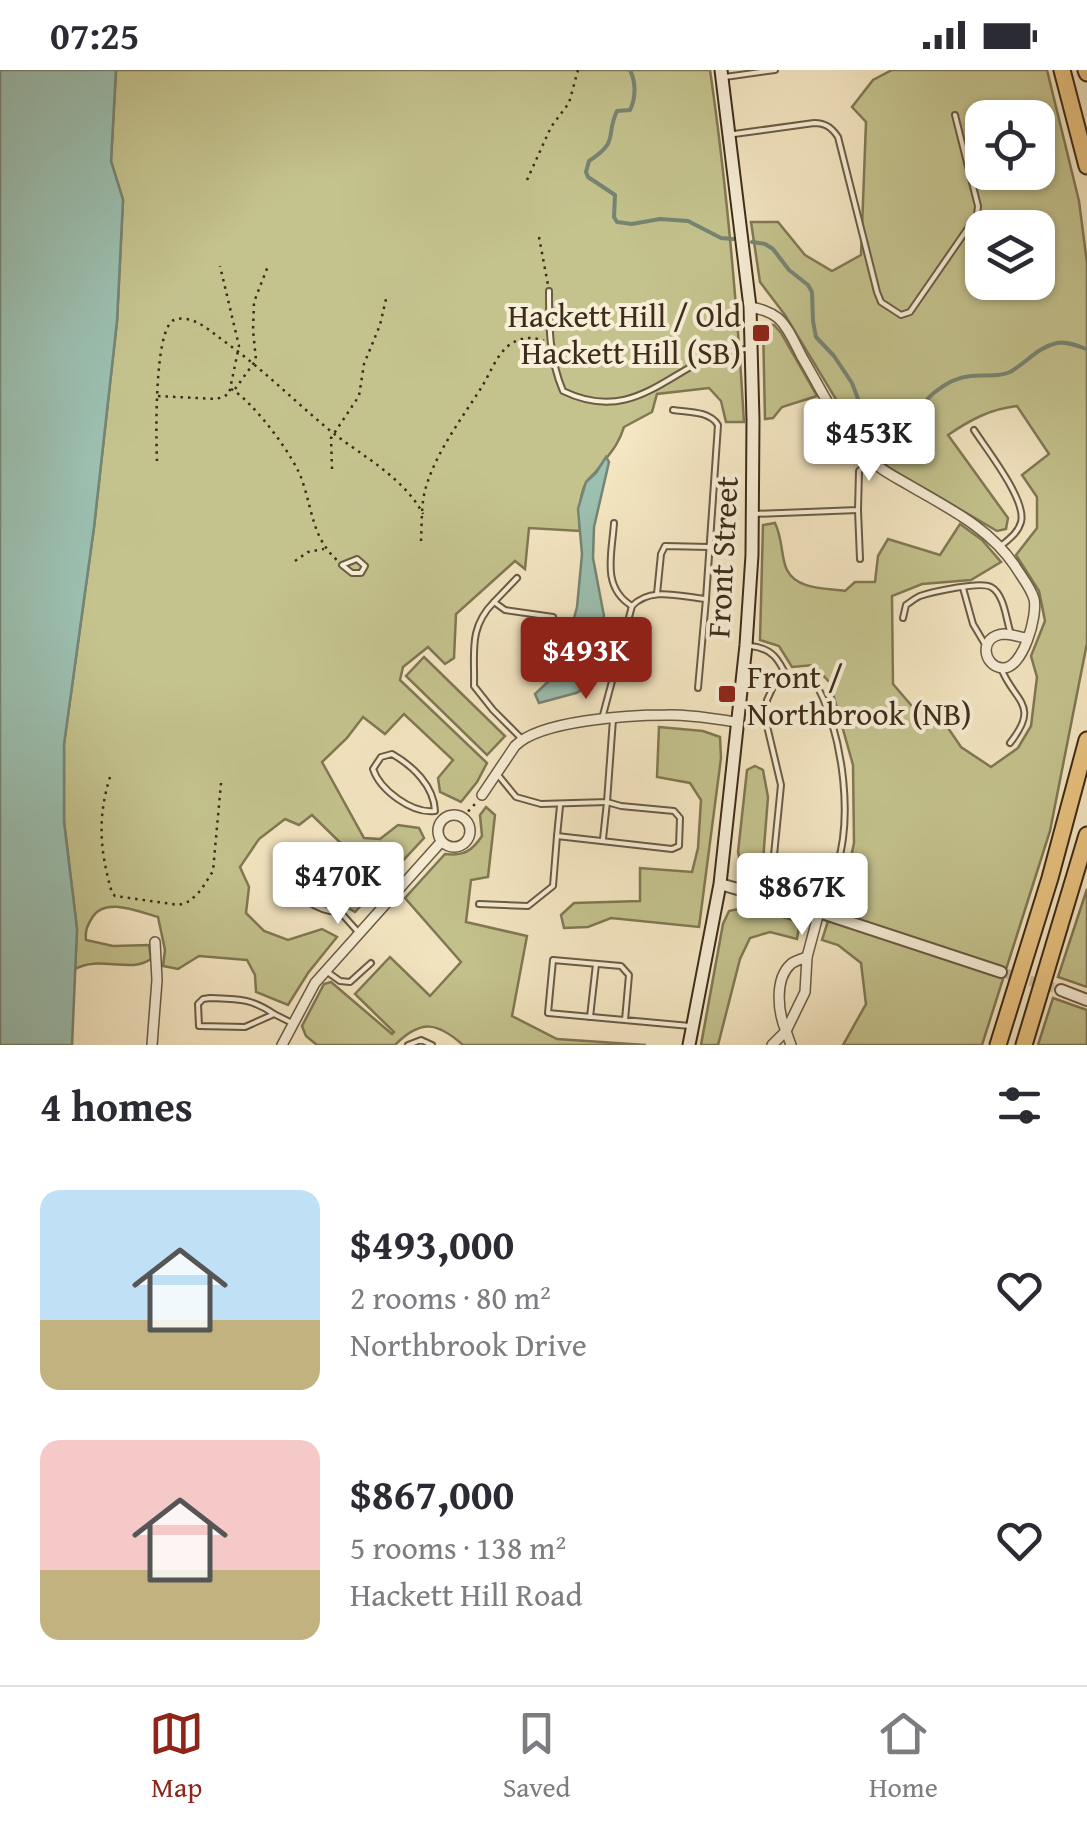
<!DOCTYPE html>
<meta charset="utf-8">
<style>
body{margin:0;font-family:"Gentium Book Plus",serif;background:#f7f7f7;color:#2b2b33;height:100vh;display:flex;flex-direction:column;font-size:38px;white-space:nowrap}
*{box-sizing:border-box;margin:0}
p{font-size:32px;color:#7c7c81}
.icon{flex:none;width:55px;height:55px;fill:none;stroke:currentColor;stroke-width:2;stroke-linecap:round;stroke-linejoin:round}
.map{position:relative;height:975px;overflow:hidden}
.details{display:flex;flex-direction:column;background:#fff;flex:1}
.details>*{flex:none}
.tools{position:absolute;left:965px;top:30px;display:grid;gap:20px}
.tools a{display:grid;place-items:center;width:90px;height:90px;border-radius:20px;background:#fff;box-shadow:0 2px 8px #0004;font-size:50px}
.price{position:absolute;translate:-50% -85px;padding:0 22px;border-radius:10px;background:#fff;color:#222;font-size:32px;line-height:65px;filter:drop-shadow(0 2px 5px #0008)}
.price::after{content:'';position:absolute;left:50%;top:60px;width:30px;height:22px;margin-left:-15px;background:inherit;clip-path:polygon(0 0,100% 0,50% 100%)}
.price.current{background:#8f2418;color:#fff}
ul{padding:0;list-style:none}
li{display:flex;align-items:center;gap:30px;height:250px;padding:0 40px}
li span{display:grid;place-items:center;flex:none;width:280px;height:200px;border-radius:20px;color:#555}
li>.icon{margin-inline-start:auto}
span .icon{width:120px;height:120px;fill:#fffc;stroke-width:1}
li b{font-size:42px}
h2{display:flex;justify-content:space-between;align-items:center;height:120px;padding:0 40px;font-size:42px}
.status{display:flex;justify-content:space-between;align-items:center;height:70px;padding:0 50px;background:#fff;direction:ltr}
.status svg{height:28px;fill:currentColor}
.tabs{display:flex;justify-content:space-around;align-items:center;height:140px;border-top:2px solid #e1e1e2;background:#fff;font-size:28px;color:#7c7c81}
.tabs a{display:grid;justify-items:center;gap:5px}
.tabs .current{color:#8f2418}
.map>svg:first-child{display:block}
.green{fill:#c4c38e;stroke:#807854;stroke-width:2.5;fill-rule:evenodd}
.water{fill:#9cc0b1;stroke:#768574;stroke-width:2.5}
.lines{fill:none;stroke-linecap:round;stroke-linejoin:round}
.stream{stroke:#768574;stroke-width:4}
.tertiary-tunnel{stroke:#d0c2a1;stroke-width:10;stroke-dasharray:10 5;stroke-linecap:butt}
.service-casing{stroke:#6b5b44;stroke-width:8}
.minor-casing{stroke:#6b5b44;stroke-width:12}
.tertiary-casing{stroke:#6b5b44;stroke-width:14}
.secondary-casing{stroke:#3d2c19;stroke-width:15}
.motorway-casing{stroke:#3d2c19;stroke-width:19}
.path{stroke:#3d2c19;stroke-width:2.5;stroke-dasharray:2.5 5;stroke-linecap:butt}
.service{stroke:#f8efd8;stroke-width:4}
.minor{stroke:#f8efd8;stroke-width:9}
.tertiary{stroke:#f8efd8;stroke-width:10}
.secondary{stroke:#f8efd8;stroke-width:11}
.motorway{stroke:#eac482;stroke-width:15}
.poi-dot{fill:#8f2418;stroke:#f8efd8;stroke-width:4}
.labels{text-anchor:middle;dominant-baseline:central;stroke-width:8;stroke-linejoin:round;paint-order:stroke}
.poi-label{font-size:32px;fill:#3d2c19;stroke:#f8efd8;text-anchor:end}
.street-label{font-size:32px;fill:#3d2c19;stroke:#f8efd8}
</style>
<div class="status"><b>07:25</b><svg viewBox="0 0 49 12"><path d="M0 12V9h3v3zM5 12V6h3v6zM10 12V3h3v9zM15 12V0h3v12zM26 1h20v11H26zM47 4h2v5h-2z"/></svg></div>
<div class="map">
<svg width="1087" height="975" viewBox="0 0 1087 975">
<rect width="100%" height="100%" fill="#f5e7c3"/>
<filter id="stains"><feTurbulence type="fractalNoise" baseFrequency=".002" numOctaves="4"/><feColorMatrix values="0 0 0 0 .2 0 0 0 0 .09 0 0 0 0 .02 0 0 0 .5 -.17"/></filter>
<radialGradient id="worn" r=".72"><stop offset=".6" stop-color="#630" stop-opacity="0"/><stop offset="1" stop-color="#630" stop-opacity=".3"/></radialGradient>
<!-- green -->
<g class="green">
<path d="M116 0H710C727 117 737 234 744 352H726L721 331 709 318 657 324 652 342 624 357C618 376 610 383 598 399 595 404 590 407 587 411 579 424 579 447 580 461L529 458 525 499 515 491 456 544 454 588 445 594 428 577 403 597 400 610 487 693 477 712 461 732 440 722 438 708 453 690 404 644 385 664 363 647 347 668 322 692 364 768 380 769 398 755 419 758 424 768 355 842 348 838 344 824 359 791 312 745 299 755 285 749 259 769 240 797 249 817 246 843 264 861 288 870 322 859 337 867 308 903 288 935 256 922 255 905 247 890 199 886 178 899 163 896 165 880 158 847C139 842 104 826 92 848 87 856 85 861 86 870L113 876 149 875 151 889C130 904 99 885 75 899L77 859 64 752V674L94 457 117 251 123 130 111 91Z"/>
<path d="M892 0H1047L1079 131 1087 193V573L1050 761 982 975H843L866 934 861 893 838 875 822 870 835 829 848 801 854 773 853 695 830 613 814 595 792 597 779 576 760 570 763 455 775 453C783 469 781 489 787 500 797 520 826 518 845 521L855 512H875L878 486 888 469 940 485 960 454 982 470 1001 492 971 510 922 514 892 526 893 614 917 642 942 649 961 677 991 697 1018 678 1031 656 1037 607 1031 586 1045 551 1039 521 1016 485 1037 458V427L1022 405 1049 384 1017 336C990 339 970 350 948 365L1008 448 1006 459 997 461 888 397 860 369 785 245 760 212 751 152H778L805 185 832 201 861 185 866 52 852 37 873 10ZM982 48H1038V102H982ZM982 158H1038V212H982Z"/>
<path d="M763 254 774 255 781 263 817 326 782 337 773 348 765 349Z"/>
<path d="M424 587 505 666 487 685 406 606Z"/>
<path d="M659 657 703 661 720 667 721 688 699 857 611 848 588 857 564 858 561 845 574 833 640 831V798L692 802 698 778 701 730 690 713 657 707Z"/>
<path d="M755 696 763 700 768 727 763 790 770 802 808 818 806 824 799 825 752 809 742 801 738 782 747 700Z"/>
<path d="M486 737 495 745 488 807 471 810 466 852 527 866 512 946 557 969 646 975H463C437 952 421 949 395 975H317L306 966 302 956 324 914 331 912 392 964 394 962 355 924 390 887 430 926 461 892 405 828 445 784C464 786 472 781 482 766L480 745Z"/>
<path d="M1087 819V917L1058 907Z"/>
<path d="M747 837 800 852 797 869 770 862 750 868 740 889 718 975H701L723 854 729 841Z"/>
<path d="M1053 928 1087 940V975H1038Z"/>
</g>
<!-- water -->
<g class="water">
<path d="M0 0H116L111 91 123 130 117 251 94 457 64 674V752L77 859 72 975H0Z"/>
<path d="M606 387 609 392 594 457 593 488 604 546 596 559 586 618 576 623 539 633 535 624 569 592 574 575 571 559 577 537 582 484 578 439 586 412 596 403Z"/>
</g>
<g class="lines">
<!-- stream -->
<g class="stream">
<path d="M630 0C636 12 636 28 630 40L617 41C605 66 620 71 589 91L586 102 588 107 615 125 614 147 617 152 632 154 660 149 688 151 721 168 733 169"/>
<path d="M752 172 765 174 773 179 789 200 808 215 812 222 813 251 816 267 834 286 852 313 869 358 883 368C906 363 917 336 935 322 945 314 958 307 971 306 984 304 997 308 1010 302 1026 293 1038 277 1057 273 1067 271 1077 276 1087 279"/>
</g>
<!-- tertiary-tunnel -->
<path class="tertiary-tunnel" d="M1001 902 1061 920"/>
<!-- service casing -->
<g class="service-casing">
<g id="service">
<path d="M725 7 775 0"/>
<path d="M734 64 814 53C826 53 832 58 838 67L877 222 881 232 901 245 910 242 977 145 978 136 955 45"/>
<path d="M549 221C549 256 549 288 563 321 644 360 677 281 747 279"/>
<path d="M673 340C688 342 710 341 718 355L706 529"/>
<path d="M974 360C986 379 1027 430 1021 452 1018 463 1009 469 1001 476"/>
<path d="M858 440 860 489"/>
<path d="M753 444 858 440 859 401 867 393"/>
<path d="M614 453C612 484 601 517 632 536"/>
<path d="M357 489 365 496 361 503H352L342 495Z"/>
<path d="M963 518 973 554 986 576"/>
<path d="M657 524 661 484 665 476 709 477"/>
<path d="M494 532 517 508"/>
<path d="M903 548 906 535C911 532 915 528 920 526 932 522 980 511 991 517 1004 524 1006 548 1010 561"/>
<path d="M750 576C773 578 779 590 788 609"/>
<path d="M1001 598C1014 632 1041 634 1010 673"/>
<path d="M603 645 632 536C651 516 681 527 706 529L698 618"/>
<path d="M522 669 493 640 474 616C475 583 468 558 494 532L505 540 553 547"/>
<path d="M392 684C413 696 434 716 435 741 412 744 380 720 373 699L381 687Z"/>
<path d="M498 705 516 727 541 734 607 732 613 649"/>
<path d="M557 766 560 736"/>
<path d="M303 790C322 803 335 820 341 842 318 843 290 823 283 802L290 791Z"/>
<path d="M479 834 528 836 553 816 557 766 672 779 679 776 680 748 674 741 621 736 607 732 603 769"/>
<path d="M819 842 828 814C809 808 782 804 774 785L781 715 767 656V630L773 617 800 604 812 608C843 653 859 768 828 814"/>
<path d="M342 844 359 863"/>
<path d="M326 901 340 911 350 912 371 893"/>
<path d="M210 928C237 929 251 928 274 944L245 957 199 956 198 934 203 929Z"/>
<path d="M274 944 292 953"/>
<path d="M590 947 596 894"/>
<path d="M625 950 629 905 621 896 553 890 548 943 690 956"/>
<path d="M408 975 421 970 432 975"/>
</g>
</g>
<!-- minor casing -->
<g class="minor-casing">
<g id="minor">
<path d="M750 237C760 239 769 241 778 248 789 258 795 274 802 287 821 319 838 356 863 383 876 397 891 405 907 414 946 437 989 457 1015 496 1021 506 1031 518 1034 529 1038 545 1023 600 1002 598 983 596 978 566 1004 564 1011 564 1019 567 1027 568"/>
<path d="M482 725 515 676C540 650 631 645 667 645 690 644 714 649 737 652"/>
<circle cx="454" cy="761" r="16"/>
<path d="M807 887 805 922 786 961C778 943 774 909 791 894 793 892 804 888 807 887Z"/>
<path d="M807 887 819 842"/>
<path d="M152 975 157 910 155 872"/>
<path d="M282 975 315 913 441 772"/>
<path d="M772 975 786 961 791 975"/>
</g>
</g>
<!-- tertiary casing -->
<g class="tertiary-casing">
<g id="tertiary">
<path d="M720 814 819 842 1001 902"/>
<path d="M1061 920 1087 930"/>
</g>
</g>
<!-- secondary casing -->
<g class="secondary-casing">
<path id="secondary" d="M689 975 720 814 746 575 752 485 753 350 750 237 721 0"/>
</g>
<!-- motorway casing -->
<g class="motorway-casing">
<g id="motorway">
<path d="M1062 0 1087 96"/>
<path d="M1086 0 1087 3"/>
<path d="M998 975 1050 808 1087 670"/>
<path d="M1024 975 1087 765"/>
</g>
</g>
<!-- path -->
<g class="path">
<path d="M527 110 551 57 569 33 578 0"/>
<path d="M539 167 548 215"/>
<path d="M231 319C253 331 296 388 303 413 313 443 313 469 338 491"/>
<path d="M235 319 256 290 253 260 254 232 268 196"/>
<path d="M158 326 217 329 229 324 239 276 220 196"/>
<path d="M157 391C156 368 154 258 174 250 181 247 190 249 196 252 205 256 213 263 221 269 261 297 295 332 333 363 364 387 404 408 423 444"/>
<path d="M332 399 331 368 359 326 364 294 380 255 386 229"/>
<path d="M421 471C422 453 421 433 426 417 437 380 463 347 483 315 490 303 497 285 508 276 519 267 532 266 544 271"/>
<path d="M295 491 308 482 324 479"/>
<path d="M110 707C97 749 100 781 112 823L115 826 179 835 190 831 201 820 213 801 221 713"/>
<path d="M463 747 475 734"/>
</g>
<!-- service -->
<use href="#service" class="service"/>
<!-- minor -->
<use href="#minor" class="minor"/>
<!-- tertiary -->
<use href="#tertiary" class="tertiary"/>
<!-- secondary -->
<use href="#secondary" class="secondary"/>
<!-- motorway -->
<use href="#motorway" class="motorway"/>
</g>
<!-- markers -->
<g class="poi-dot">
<rect x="751" y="253" width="20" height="20" rx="5"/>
<rect x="717" y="614" width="20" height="20" rx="5"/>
</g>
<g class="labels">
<!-- poi labels -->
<g class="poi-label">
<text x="741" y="245">Hackett Hill / Old<tspan x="741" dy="37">Hackett Hill (SB)</tspan></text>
<text x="747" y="606" text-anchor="start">Front /<tspan x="747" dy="37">Northbrook (NB)</tspan></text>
</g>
<!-- street labels -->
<g class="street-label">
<text transform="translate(722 487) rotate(-87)">Front Street</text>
</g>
</g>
<rect width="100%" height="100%" filter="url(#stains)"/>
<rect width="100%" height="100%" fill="url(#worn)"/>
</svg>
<div class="tools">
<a><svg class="icon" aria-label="locate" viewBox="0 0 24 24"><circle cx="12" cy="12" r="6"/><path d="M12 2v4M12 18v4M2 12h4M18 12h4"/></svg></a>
<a><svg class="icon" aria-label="layers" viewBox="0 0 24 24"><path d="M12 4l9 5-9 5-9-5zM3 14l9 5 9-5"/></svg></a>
</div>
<b class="price" style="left:869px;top:414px">$453K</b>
<b class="price current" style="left:586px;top:632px">$493K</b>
<b class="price" style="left:338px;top:857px">$470K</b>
<b class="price" style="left:802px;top:868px">$867K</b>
</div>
<section class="details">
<h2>4 homes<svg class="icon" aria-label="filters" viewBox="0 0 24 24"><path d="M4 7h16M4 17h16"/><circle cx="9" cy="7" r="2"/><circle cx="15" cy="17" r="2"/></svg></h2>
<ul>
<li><span style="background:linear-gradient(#bfe0f5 65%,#c2b280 0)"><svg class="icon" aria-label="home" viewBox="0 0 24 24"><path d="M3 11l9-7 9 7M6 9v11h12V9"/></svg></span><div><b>$493,000</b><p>2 rooms · 80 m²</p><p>Northbrook Drive</p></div><svg class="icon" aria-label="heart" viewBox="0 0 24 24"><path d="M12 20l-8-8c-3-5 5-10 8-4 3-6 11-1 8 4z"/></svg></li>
<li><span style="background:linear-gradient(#f6c9c9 65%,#c2b280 0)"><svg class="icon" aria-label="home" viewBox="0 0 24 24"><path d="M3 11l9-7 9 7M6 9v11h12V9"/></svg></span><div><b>$867,000</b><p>5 rooms · 138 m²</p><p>Hackett Hill Road</p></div><svg class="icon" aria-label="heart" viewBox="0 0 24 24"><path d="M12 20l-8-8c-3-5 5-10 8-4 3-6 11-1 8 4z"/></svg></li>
</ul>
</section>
<nav class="tabs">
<a class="current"><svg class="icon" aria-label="map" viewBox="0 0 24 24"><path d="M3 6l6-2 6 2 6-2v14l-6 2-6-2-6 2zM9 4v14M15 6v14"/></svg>Map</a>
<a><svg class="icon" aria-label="saved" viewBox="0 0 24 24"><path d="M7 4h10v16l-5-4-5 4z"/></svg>Saved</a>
<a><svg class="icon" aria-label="home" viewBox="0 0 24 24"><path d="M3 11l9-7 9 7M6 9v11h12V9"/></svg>Home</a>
</nav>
